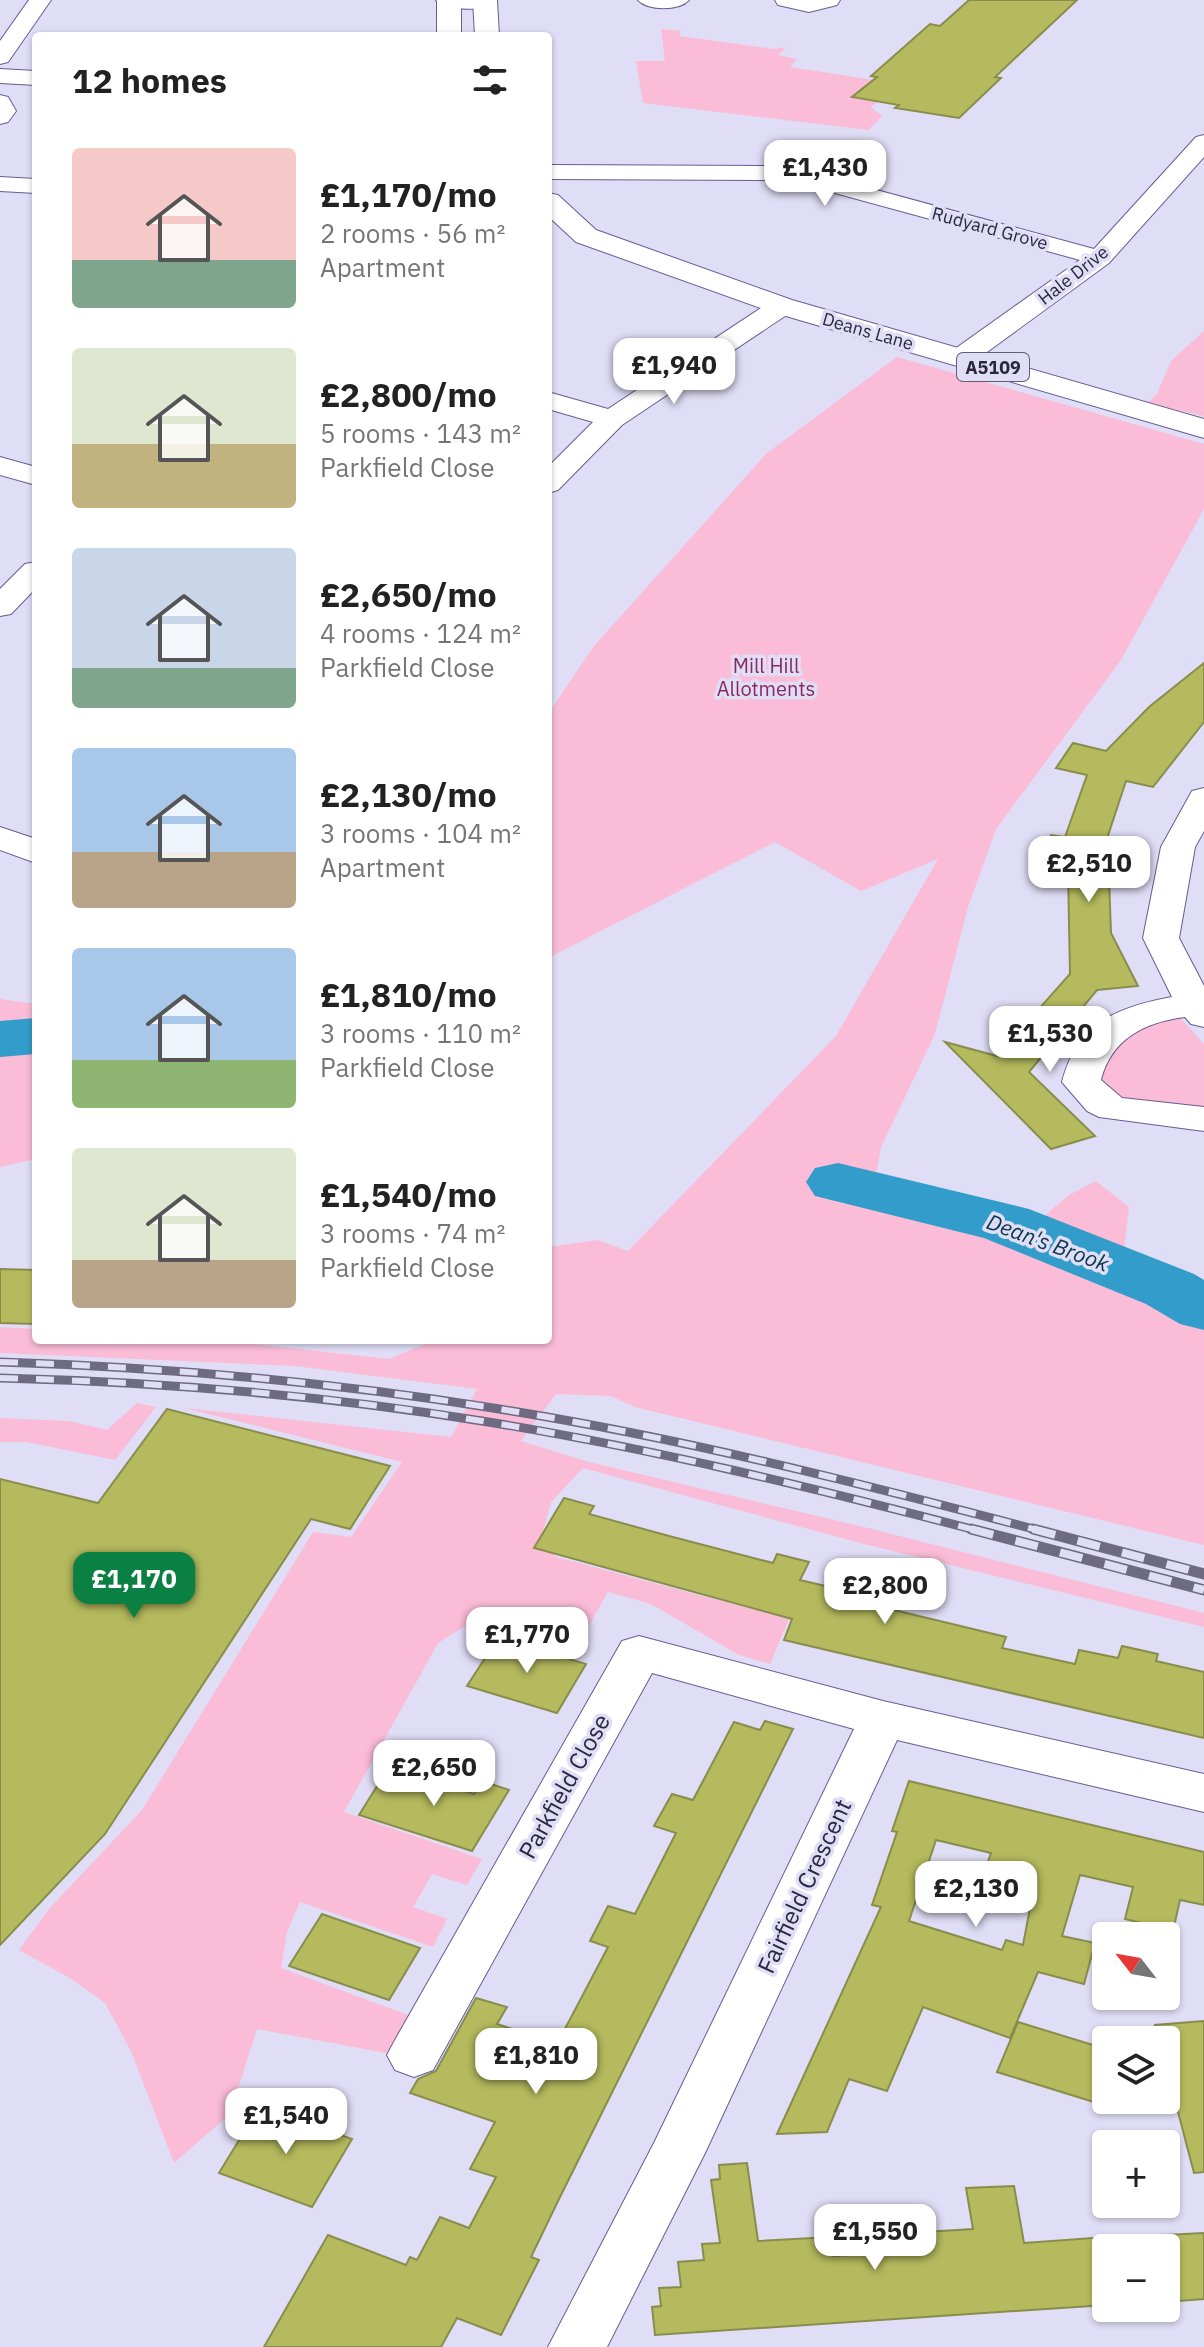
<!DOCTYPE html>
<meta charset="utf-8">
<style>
body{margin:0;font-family:"IBM Plex Sans",sans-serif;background:#f2f2f2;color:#222;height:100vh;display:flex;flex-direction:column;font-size:30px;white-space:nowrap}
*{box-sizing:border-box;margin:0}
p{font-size:26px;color:#767676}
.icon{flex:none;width:44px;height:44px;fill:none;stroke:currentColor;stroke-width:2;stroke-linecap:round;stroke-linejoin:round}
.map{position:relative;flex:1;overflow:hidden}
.drawer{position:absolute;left:32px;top:32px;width:520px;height:1312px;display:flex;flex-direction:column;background:#fff;border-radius:8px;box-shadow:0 2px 6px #0004}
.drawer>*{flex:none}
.needle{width:52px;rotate:301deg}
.buttons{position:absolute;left:1092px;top:1922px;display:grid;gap:16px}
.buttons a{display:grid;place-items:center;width:88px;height:88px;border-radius:8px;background:#fff;box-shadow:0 2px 6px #0004;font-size:40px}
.price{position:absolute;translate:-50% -68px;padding:0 18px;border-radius:16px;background:#fff;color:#222;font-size:26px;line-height:52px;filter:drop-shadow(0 2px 4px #0008)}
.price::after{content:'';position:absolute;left:50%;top:48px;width:24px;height:18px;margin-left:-12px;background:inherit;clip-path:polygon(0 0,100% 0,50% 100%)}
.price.active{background:#0b8043;color:#fff}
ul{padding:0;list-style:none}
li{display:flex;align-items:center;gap:24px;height:200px;padding:0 40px}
li span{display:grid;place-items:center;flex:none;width:224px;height:160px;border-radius:8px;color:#555}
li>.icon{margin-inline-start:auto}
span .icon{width:96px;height:96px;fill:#fffc;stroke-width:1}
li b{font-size:34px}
h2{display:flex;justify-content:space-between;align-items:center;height:96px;padding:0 40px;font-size:34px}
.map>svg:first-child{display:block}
.green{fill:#fabcd7}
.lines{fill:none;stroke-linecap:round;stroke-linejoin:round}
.river{fill:#329dcb;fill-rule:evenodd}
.building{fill:#b5ba5e;stroke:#898d4c;stroke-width:2;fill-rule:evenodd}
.street-casing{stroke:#675c94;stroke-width:2}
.primary-casing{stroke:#675c94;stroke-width:2}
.street{fill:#fff;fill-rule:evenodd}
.primary{fill:#fff;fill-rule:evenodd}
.rail-far1-casing{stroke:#6e6a82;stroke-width:9}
.rail-casing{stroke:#6e6a82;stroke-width:11}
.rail-far1{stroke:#e0ddf6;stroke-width:6;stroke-dasharray:18;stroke-linecap:butt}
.rail{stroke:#e0ddf6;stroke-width:8;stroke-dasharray:23;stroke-linecap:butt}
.labels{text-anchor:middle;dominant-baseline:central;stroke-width:7;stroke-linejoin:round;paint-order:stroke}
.far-street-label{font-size:18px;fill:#2b273f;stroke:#e0ddf6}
.shield{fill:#e0ddf6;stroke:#615e76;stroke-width:2}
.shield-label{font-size:18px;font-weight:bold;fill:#2b273f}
.park-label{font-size:20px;fill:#8c285e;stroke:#e0ddf6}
.water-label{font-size:22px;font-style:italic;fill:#09374b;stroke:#e0ddf6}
.near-street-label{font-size:24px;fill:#2b273f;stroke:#e0ddf6}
</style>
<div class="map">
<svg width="1204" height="2347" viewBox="0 0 1204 2347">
<rect width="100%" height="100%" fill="#e0ddf6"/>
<!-- green -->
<g class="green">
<path d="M661 29 681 31 679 36 774 49 787 47 778 55 797 59 790 67 881 81 893 89 871 107 882 116 869 130 643 103 636 61H665Z"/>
<path d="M1204 331V416L1147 403 1157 394 1171 361Z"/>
<path d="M897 357 1204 444V509L1121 660 996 829 968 907 935 1034 881 1147 876 1175 1031 1227 1069 1195 1096 1181 1129 1207 1124 1250 1204 1291V1545L635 1407 611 1396 556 1394 521 1441 589 1462 868 1528 1204 1613V1627L860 1543 583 1468 551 1502 542 1535 556 1557 789 1619 770 1664 739 1655 651 1604 608 1592 574 1652 473 1621 438 1643 344 1812 482 1859 467 1885 432 1874 413 1907 447 1919 433 1947 300 1902 287 1932 281 1968 411 2016 386 2053 257 2029 230 2114 174 2163 131 2051 105 2003 70 1978 19 1950 48 1910 142 1810 313 1532 351 1537 402 1462 184 1408 451 1437 477 1389 295 1366 0 1353V1327L36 1329V1340H219L389 1359 435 1340H548V1247L598 1240 628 1251 836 1036 938 859 861 891 775 842 548 958V714L594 646 767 453Z"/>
<path d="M0 999 36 1004V1159L0 1167Z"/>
<path d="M1176 1013 1204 1044V1114L1133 1107 1093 1076 1133 1026Z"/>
<path d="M137 1403 156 1407 115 1460 26 1442H0V1418L69 1421 107 1430Z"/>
</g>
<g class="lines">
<!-- river -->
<g class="river">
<path d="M36 1018V1054L0 1057V1021Z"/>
<path d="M838 1163 1029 1209 1194 1274 1204 1280V1330L1180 1324 1146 1304 984 1238 815 1196 806 1182 815 1168Z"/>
</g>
</g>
<!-- building -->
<g class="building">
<path d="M969 0H1077L995 77 1001 78 959 118 895 108 899 105 852 97 877 77 871 76 930 24 940 26Z"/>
<path d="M1204 663V722L1153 787 1126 781 1094 878 1109 879 1111 933 1138 986 1097 990 1029 1072 1095 1136 1051 1149 945 1042 997 1056 1070 974 1068 871 1040 867 1051 835 1065 837 1087 775 1056 768 1073 743 1106 751 1149 707Z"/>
<path d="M0 1269 36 1270V1324L0 1323Z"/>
<path d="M167 1409 390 1466 350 1529 311 1519 105 1834 0 1945V1479L98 1503Z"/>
<path d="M564 1498 594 1506 589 1514 669 1536 773 1563 777 1554 809 1562 800 1580 864 1595 861 1602 1006 1637 1002 1648 1075 1664 1079 1650 1118 1658 1122 1646 1158 1654 1156 1661 1204 1672V1738L784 1640 792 1619 534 1548Z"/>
<path d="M498 1638 586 1664 557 1713 467 1686Z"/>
<path d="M765 1721 793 1729 559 2199 531 2257 539 2260 501 2335 457 2318 441 2347H264L328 2235 406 2265 410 2257 417 2260 440 2217 469 2228 496 2177 470 2169 495 2122 410 2093 418 2079 436 2071 476 1998 507 2007 497 2024 557 2044 608 1947 590 1941 608 1906 635 1914 676 1833 654 1826 672 1794 693 1800 734 1722 760 1730Z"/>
<path d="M389 1767 474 1794 482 1781 509 1790 472 1851 359 1815Z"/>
<path d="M909 1781 1204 1852V1905L1180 1900 1173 1931 1125 1919 1133 1887 1080 1875 1062 1936 1095 1943 1084 1984 1038 1972 1010 2038 923 2007 887 2091 849 2079 827 2132 777 2134 881 1907 872 1905 897 1832 892 1831ZM936 1840 991 1853 985 1870 1035 1882 1023 1945 1006 1940 1002 1950 909 1921Z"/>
<path d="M322 1914 420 1948 389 2000 289 1966Z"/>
<path d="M1204 2021V2172L1194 2173 1166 2066V2040H1159L1155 2025Z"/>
<path d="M1018 2022 1106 2049V2077L1097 2103 997 2072Z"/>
<path d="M260 2106 352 2139 312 2207 219 2173Z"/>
<path d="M747 2163 758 2241 831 2237 833 2256 895 2252 892 2234 973 2229 966 2188 1014 2186 1024 2243 1106 2237V2305L655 2335 652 2307 661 2306 659 2288 681 2287 678 2262 704 2260 702 2244 720 2243 711 2180 720 2179 719 2165Z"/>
<path d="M1204 2233V2299L1166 2302V2235Z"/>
</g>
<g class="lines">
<!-- street casing -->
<g class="street-casing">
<g id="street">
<path d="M29 0H51L8 62 0 64V41Z"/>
<path d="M436 0H495L496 1C485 12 446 11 436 0Z"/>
<path d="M638 0H689C679 11 648 11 638 0Z"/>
<path d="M775 0H840L837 5 809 12 778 5Z"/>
<path d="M0 69 36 71V85L0 83Z"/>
<path d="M0 95 8 97 16 111 8 122 0 124Z"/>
<path d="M1204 135V157L1109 263 972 363 962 365 952 363 948 357 952 351 1080 260 787 180 548 179V165L788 166 1094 249 1196 137Z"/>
<path d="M0 177 36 179V193L0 191Z"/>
<path d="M782 298 791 300 795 306 791 312 622 425 558 490 548 493V467L593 422 548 409V392L608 409 773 300Z"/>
<path d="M0 457 36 467V485L0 475Z"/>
<path d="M36 562V588L11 614 0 616V589L25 564Z"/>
<path d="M1204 788V831L1195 847 1179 938 1204 986V1027L1191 1024 1185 1017C1145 1022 1111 1039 1101 1080L1122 1098 1204 1107V1131L1099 1117 1087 1111 1062 1082C1077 1023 1117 1007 1172 997L1143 938 1161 847 1192 791Z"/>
<path d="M0 827 36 839V863L0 850Z"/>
<path d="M639 1636 883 1701 1204 1774V1812L897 1740 705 2153 607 2347H548L654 2143 854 1729 652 1673 433 2070 414 2077 395 2070 387 2055 395 2040 622 1641Z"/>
</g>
</g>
<!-- primary casing -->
<g class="primary-casing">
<g id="primary">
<rect x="437" y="0" width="24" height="36"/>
<path d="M473 0H497L499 36H475Z"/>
<path d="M548 193 558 195 596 230 792 300 1204 419V438L772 312 576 242 548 216Z"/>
</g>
</g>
<!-- street -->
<use href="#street" class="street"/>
<!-- primary -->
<use href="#primary" class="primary"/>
<!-- rail-far1 casing -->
<g class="rail-far1-casing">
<g id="rail-far1">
<path d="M0 1362C165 1367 330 1382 493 1408 678 1437 860 1483 1041 1531"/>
<path d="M0 1378C162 1382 322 1395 482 1421 650 1448 815 1488 979 1531"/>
</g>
</g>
<!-- rail casing -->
<g class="rail-casing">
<g id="rail">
<path d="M971 1529 1204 1590"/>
<path d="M1033 1529 1204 1574"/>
</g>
</g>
<!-- rail-far1 -->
<use href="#rail-far1" class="rail-far1"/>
<!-- rail -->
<use href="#rail" class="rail"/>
</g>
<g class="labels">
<!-- far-street labels -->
<g class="far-street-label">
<text transform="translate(990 228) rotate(15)">Rudyard Grove</text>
<text transform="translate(1073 275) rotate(-38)">Hale Drive</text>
<text transform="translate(868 331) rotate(16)">Deans Lane</text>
</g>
<!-- shield labels -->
<rect class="shield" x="957" y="353" width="72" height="28" rx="6"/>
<g class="shield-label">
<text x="993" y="367">A5109</text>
</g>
<!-- park labels -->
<g class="park-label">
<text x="766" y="665">Mill Hill<tspan x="766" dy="23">Allotments</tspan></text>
</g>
<!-- water labels -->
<g class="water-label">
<text transform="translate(1048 1242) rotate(20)">Dean's Brook</text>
</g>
<!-- near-street labels -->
<g class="near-street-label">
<text transform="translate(564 1786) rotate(-61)">Parkfield Close</text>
<text transform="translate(804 1886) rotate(-65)">Fairfield Crescent</text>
</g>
</g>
</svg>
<div class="buttons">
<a><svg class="needle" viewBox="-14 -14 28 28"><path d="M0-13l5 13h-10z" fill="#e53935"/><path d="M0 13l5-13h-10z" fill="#767676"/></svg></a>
<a><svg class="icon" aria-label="layers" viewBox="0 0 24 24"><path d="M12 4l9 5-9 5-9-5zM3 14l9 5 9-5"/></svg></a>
<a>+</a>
<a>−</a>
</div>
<b class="price" style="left:825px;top:208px">£1,430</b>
<b class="price" style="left:674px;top:406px">£1,940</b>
<b class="price" style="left:1089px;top:904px">£2,510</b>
<b class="price" style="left:1050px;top:1074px">£1,530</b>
<b class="price active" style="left:134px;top:1620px">£1,170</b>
<b class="price" style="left:885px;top:1626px">£2,800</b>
<b class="price" style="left:527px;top:1675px">£1,770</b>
<b class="price" style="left:434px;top:1808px">£2,650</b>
<b class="price" style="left:976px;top:1929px">£2,130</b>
<b class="price" style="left:536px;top:2096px">£1,810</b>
<b class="price" style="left:286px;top:2156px">£1,540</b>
<b class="price" style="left:875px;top:2272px">£1,550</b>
<section class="drawer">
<h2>12 homes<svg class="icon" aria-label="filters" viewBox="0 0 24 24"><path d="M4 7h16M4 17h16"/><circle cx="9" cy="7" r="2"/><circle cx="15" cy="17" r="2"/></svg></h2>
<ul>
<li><span style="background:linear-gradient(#f6c9c9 70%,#7fa58c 0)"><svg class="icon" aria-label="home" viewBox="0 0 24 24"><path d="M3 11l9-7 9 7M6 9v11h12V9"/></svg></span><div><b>£1,170/mo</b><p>2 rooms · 56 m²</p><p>Apartment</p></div></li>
<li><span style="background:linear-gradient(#dfe7d0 60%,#c2b280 0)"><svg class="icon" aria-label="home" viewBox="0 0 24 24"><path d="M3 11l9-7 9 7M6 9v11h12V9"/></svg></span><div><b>£2,800/mo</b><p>5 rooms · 143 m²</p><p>Parkfield Close</p></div></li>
<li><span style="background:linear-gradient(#c9d6e8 75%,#7fa58c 0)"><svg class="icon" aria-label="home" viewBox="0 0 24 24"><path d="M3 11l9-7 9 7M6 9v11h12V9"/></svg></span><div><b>£2,650/mo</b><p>4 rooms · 124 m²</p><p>Parkfield Close</p></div></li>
<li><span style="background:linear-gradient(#a9c7e8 65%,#b9a48a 0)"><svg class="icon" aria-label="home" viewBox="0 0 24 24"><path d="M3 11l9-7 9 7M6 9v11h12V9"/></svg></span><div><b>£2,130/mo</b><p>3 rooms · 104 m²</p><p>Apartment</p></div></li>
<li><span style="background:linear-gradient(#a9c7e8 70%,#8fb573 0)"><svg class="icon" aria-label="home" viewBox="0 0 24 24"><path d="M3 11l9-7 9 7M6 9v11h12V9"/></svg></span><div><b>£1,810/mo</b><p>3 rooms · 110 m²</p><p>Parkfield Close</p></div></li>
<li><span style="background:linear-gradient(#dfe7d0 70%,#b9a48a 0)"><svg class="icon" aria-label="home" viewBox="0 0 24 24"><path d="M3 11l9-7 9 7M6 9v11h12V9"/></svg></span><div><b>£1,540/mo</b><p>3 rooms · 74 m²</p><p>Parkfield Close</p></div></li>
</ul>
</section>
</div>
